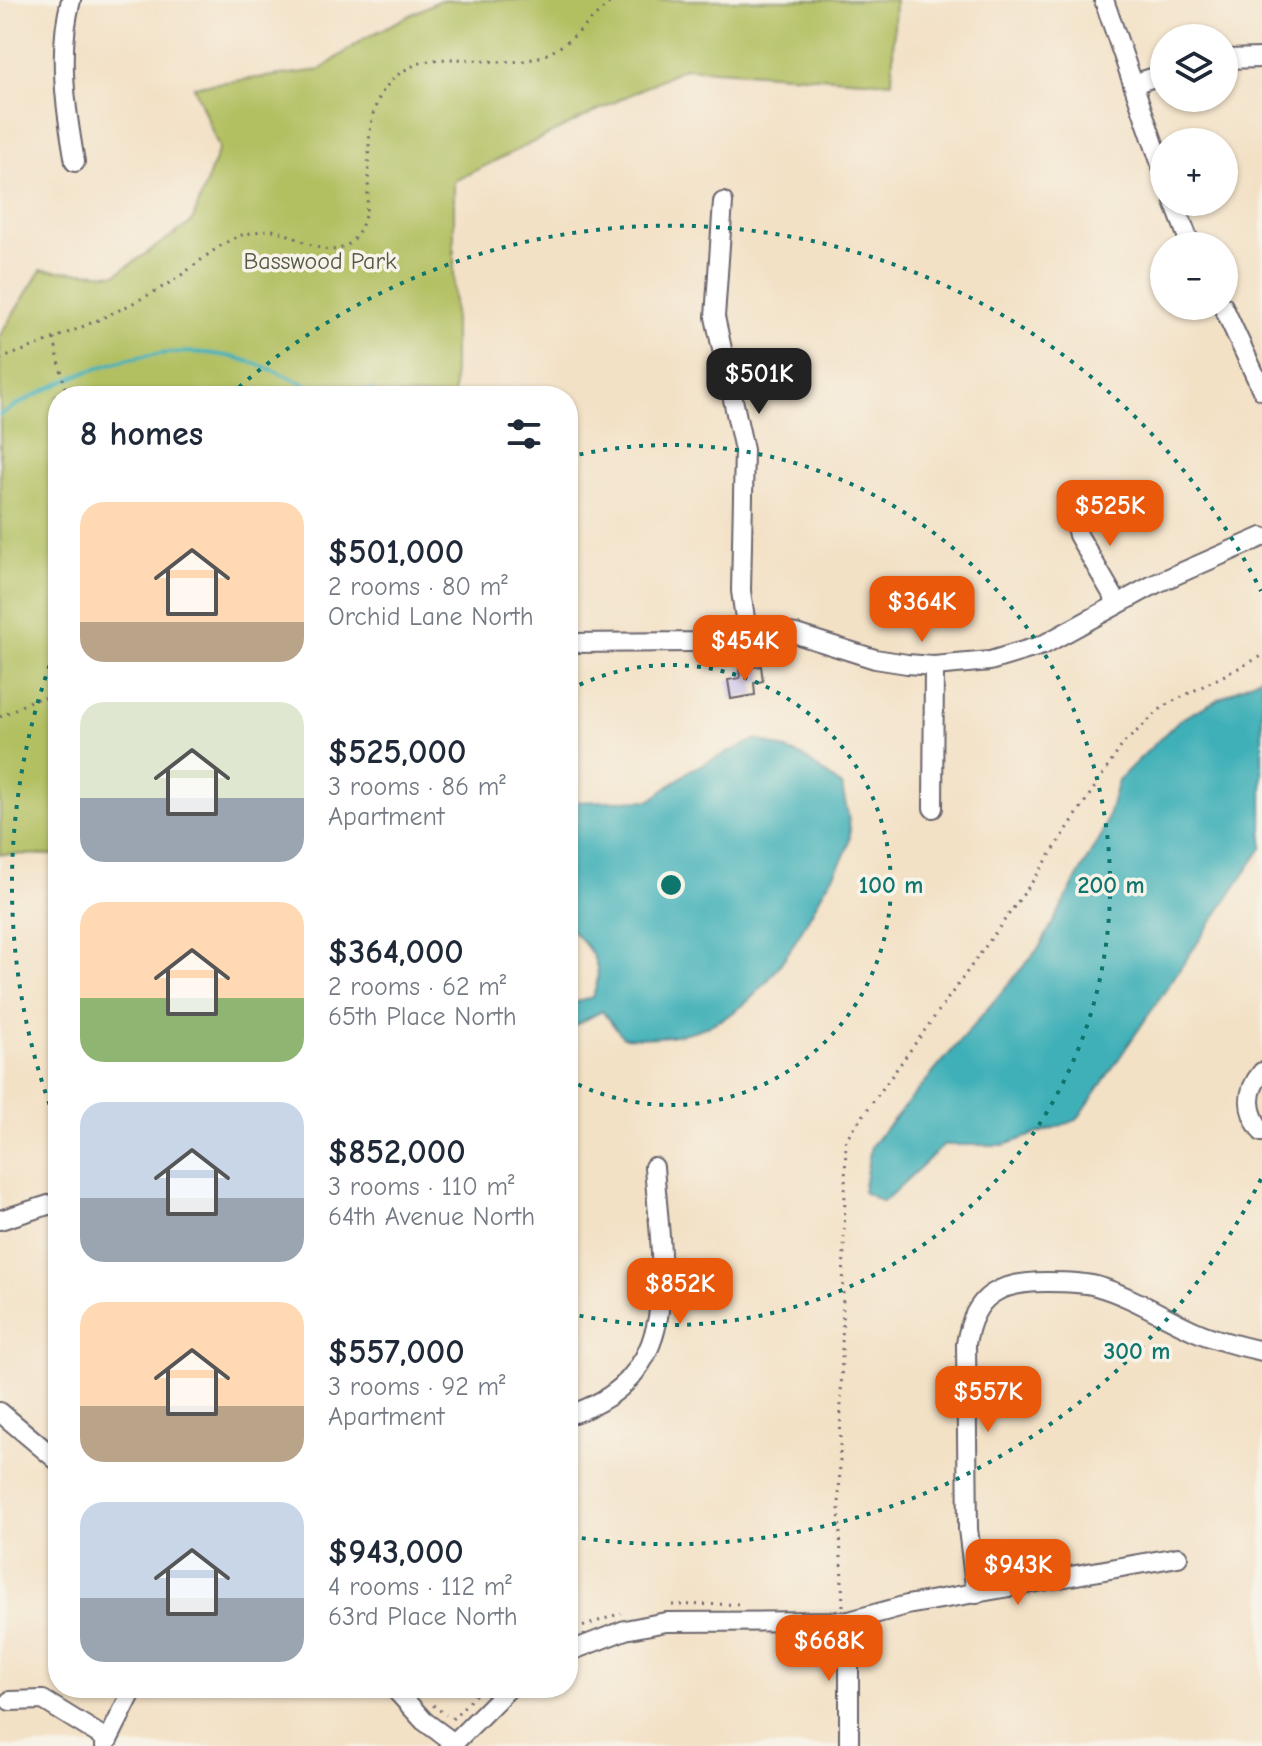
<!DOCTYPE html>
<meta charset="utf-8">
<style>
body{margin:0;font-family:"Comic Neue",sans-serif;background:#f2f2f3;color:#1f2937;height:100vh;display:flex;flex-direction:column;font-size:30px;white-space:nowrap}
*{box-sizing:border-box;margin:0}
p{font-size:26px;color:#747a83}
.icon{flex:none;width:44px;height:44px;fill:none;stroke:currentColor;stroke-width:2;stroke-linecap:round;stroke-linejoin:round}
.map{position:relative;flex:1;overflow:hidden}
.sheet{position:absolute;left:48px;top:386px;width:530px;height:1312px;display:flex;flex-direction:column;background:#fff;border-radius:32px;box-shadow:0 2px 6px #0004}
.sheet>*{flex:none}
.controls{position:absolute;left:1150px;top:24px;display:grid;gap:16px}
.controls a{display:grid;place-items:center;width:88px;height:88px;border-radius:50%;background:#fff;box-shadow:0 2px 6px #0004;font-size:40px}
.price{position:absolute;translate:-50% -68px;padding:0 18px;border-radius:16px;background:#ea580c;color:#fff;font-size:26px;line-height:52px;filter:drop-shadow(0 2px 4px #0008)}
.price::after{content:'';position:absolute;left:50%;top:48px;width:24px;height:18px;margin-left:-12px;background:inherit;clip-path:polygon(0 0,100% 0,50% 100%)}
.price.selected{background:#222;color:#fff}
ul{padding:0;list-style:none}
li{display:flex;align-items:center;gap:24px;height:200px;padding:0 32px}
li span{display:grid;place-items:center;flex:none;width:224px;height:160px;border-radius:24px;color:#555}
li>.icon{margin-inline-start:auto}
span .icon{width:96px;height:96px;fill:#fffc;stroke-width:1}
li b{font-size:34px}
h2{display:flex;justify-content:space-between;align-items:center;height:96px;padding:0 32px;font-size:34px}
.map>svg:first-child{display:block}
.green{fill:#b3c062;stroke:#6a714e;stroke-width:2}
.water{fill:#3fb0b8;stroke:#30697a;stroke-width:2}
.lines{fill:none;stroke-linecap:round;stroke-linejoin:round}
.stream{stroke:#3fb0b8;stroke-width:4}
.building{fill:#bfb2e9}
.minor-casing{stroke:#6b656c;stroke-width:22}
.path{stroke:#6b656c;stroke-width:3;stroke-dasharray:2 6;stroke-linecap:butt}
.minor{stroke:#fff;stroke-width:18}
.ring{fill:none;stroke:#0f766e;stroke-width:4;stroke-dasharray:4 8}
.labels{text-anchor:middle;dominant-baseline:central;stroke-width:7;stroke-linejoin:round;paint-order:stroke}
.park-label{font-size:24px;fill:#555949;stroke:#f7f3e8}
.centre{fill:#0f766e;stroke:#f7f3e8;stroke-width:4}
.ring-label{font-size:24px;text-anchor:middle;font-weight:bold;fill:#0f766e;stroke:#f7f3e8;stroke-width:7;stroke-linejoin:round;paint-order:stroke}
</style>
<div class="map">
<svg width="1262" height="1746" viewBox="0 0 1262 1746">
<rect width="100%" height="100%" fill="#f7f3e8"/>
<filter id="ink" filterUnits="userSpaceOnUse"><feTurbulence type="fractalNoise" baseFrequency=".0125" numOctaves="2"/><feDisplacementMap in="SourceGraphic" scale="16" xChannelSelector="R" yChannelSelector="G"/><feConvolveMatrix kernelMatrix="1 2 1 2 8 2 1 2 1" color-interpolation-filters="sRGB"/></filter>
<filter id="wash" filterUnits="userSpaceOnUse"><feTurbulence type="fractalNoise" baseFrequency=".006" numOctaves="4" result="noise"/><feDisplacementMap in="SourceGraphic" scale="32" xChannelSelector="R" yChannelSelector="G"/><feGaussianBlur stdDeviation="1.8" result="paint"/><feColorMatrix in="noise" values="0 0 0 0 0 0 0 0 0 0 0 0 0 0 0 0 0 1.4 0 .05"/><feComposite in="paint" operator="in"/></filter>
<g filter="url(#wash)">
<rect width="100%" height="100%" fill="#f3e1c6"/>
<!-- green -->
<path class="green" d="M440 0H895L892 82 684 68 454 181V396H58V855L0 854V335L41 270 116 274 192 222 219 148 194 86 320 70 365 38Z"/>
<!-- water -->
<g class="water">
<path d="M1262 676V848L1077 1120 1004 1145H944L883 1202 863 1192 871 1146 1039 948 1105 827 1118 780 1179 720Z"/>
<path d="M757 739 802 756 842 786C844 801 851 820 850 835 850 853 830 879 821 895 774 984 735 1045 623 1037L602 1011 568 1029V1005L592 997C607 967 590 947 568 927V802L651 800 690 770Z"/>
</g>
<g class="lines">
<!-- stream -->
<path class="stream" d="M0 415C78 368 171 331 262 366 309 383 319 400 373 390"/>
</g>
<g id="blocks">
<!-- building -->
<path class="building" d="M761 666 763 681 754 683 755 695 731 699 728 680 740 678 739 669Z"/>
</g>
</g>
<g filter="url(#ink)">
<use href="#blocks" fill-opacity="0" stroke="#6b656c" stroke-width="2"/>
<g class="lines">
<!-- minor casing -->
<g class="minor-casing">
<g id="minor">
<path d="M71 0C57 51 66 111 75 162"/>
<path d="M1104 0 1164 173"/>
<path d="M1224 59 1262 58"/>
<path d="M1133 84 1164 74"/>
<path d="M723 202 715 317 744 450 741 591 747 632"/>
<path d="M1174 202 1191 246"/>
<path d="M1223 306 1262 390"/>
<path d="M1070 502 1078 535 1118 604"/>
<path d="M568 643 695 642 772 631 796 634 875 659 907 664 934 666 990 661 1043 645 1155 584 1262 537"/>
<path d="M933 808 934 666"/>
<path d="M1262 1072C1245 1092 1247 1112 1262 1132"/>
<path d="M0 1220 58 1202"/>
<path d="M0 1412 58 1461"/>
<path d="M568 1415C688 1379 661 1264 654 1167"/>
<path d="M976 1594 968 1529 966 1344C974 1294 999 1282 1047 1282 1063 1282 1081 1282 1096 1286 1132 1296 1163 1317 1197 1332 1218 1341 1240 1346 1262 1351"/>
<path d="M568 1652 625 1630 666 1622 849 1621 907 1605 1178 1557"/>
<path d="M394 1688 424 1721 454 1743"/>
<path d="M10 1701 43 1700 108 1740"/>
<path d="M105 1746 134 1688"/>
<path d="M451 1746 509 1688"/>
<path d="M849 1746V1621"/>
</g>
</g>
<!-- path -->
<g class="path">
<path d="M54 339 67 396"/>
<path d="M0 359C58 338 118 314 171 282 195 267 215 245 242 235 250 233 264 230 272 230 297 233 328 264 351 242 390 204 341 109 405 70 445 45 500 73 542 56 570 46 591 18 613 0"/>
<path d="M0 717 32 700 58 696"/>
<path d="M672 1605 740 1604"/>
<path d="M843 1606 839 1508 846 1139 1035 878 1123 744 1164 706 1262 656"/>
<path d="M568 1632 621 1613"/>
<path d="M433 1705 446 1715"/>
<path d="M452 1719 482 1688"/>
</g>
<!-- minor -->
<use href="#minor" class="minor"/>
</g>
</g>
<!-- distance rings -->
<g class="ring">
<path d="M569 690A220 220 0 1 1 569 1080"/>
<path d="M568 457A440 440 0 1 1 568 1313"/>
<path d="M1261 1179A659 659 0 0 1 574 1537M58 1127A659 659 0 0 1 58 643M230 395A659 659 0 0 1 1261 591"/>
</g>
<g class="labels">
<!-- park labels -->
<g class="park-label">
<text x="320" y="261">Basswood Park</text>
</g>
</g>
<circle cx="671" cy="885" r="12" class="centre"/>
<g class="ring-label">
<text x="891" y="893">100 m</text>
<text x="1111" y="893">200 m</text>
<text x="1137" y="1359">300 m</text>
</g>
</svg>
<div class="controls">
<a><svg class="icon" aria-label="layers" viewBox="0 0 24 24"><path d="M12 4l9 5-9 5-9-5zM3 14l9 5 9-5"/></svg></a>
<a>+</a>
<a>−</a>
</div>
<b class="price selected" style="left:759px;top:416px">$501K</b>
<b class="price" style="left:1110px;top:548px">$525K</b>
<b class="price" style="left:922px;top:644px">$364K</b>
<b class="price" style="left:745px;top:683px">$454K</b>
<b class="price" style="left:680px;top:1326px">$852K</b>
<b class="price" style="left:988px;top:1434px">$557K</b>
<b class="price" style="left:1018px;top:1607px">$943K</b>
<b class="price" style="left:829px;top:1683px">$668K</b>
<section class="sheet">
<h2>8 homes<svg class="icon" aria-label="filters" viewBox="0 0 24 24"><path d="M4 7h16M4 17h16"/><circle cx="9" cy="7" r="2"/><circle cx="15" cy="17" r="2"/></svg></h2>
<ul>
<li><span style="background:linear-gradient(#ffd9b3 75%,#b9a48a 0)"><svg class="icon" aria-label="home" viewBox="0 0 24 24"><path d="M3 11l9-7 9 7M6 9v11h12V9"/></svg></span><div><b>$501,000</b><p>2 rooms · 80 m²</p><p>Orchid Lane North</p></div></li>
<li><span style="background:linear-gradient(#dfe7d0 60%,#9aa5b1 0)"><svg class="icon" aria-label="home" viewBox="0 0 24 24"><path d="M3 11l9-7 9 7M6 9v11h12V9"/></svg></span><div><b>$525,000</b><p>3 rooms · 86 m²</p><p>Apartment</p></div></li>
<li><span style="background:linear-gradient(#ffd9b3 60%,#8fb573 0)"><svg class="icon" aria-label="home" viewBox="0 0 24 24"><path d="M3 11l9-7 9 7M6 9v11h12V9"/></svg></span><div><b>$364,000</b><p>2 rooms · 62 m²</p><p>65th Place North</p></div></li>
<li><span style="background:linear-gradient(#c9d6e8 60%,#9aa5b1 0)"><svg class="icon" aria-label="home" viewBox="0 0 24 24"><path d="M3 11l9-7 9 7M6 9v11h12V9"/></svg></span><div><b>$852,000</b><p>3 rooms · 110 m²</p><p>64th Avenue North</p></div></li>
<li><span style="background:linear-gradient(#ffd9b3 65%,#b9a48a 0)"><svg class="icon" aria-label="home" viewBox="0 0 24 24"><path d="M3 11l9-7 9 7M6 9v11h12V9"/></svg></span><div><b>$557,000</b><p>3 rooms · 92 m²</p><p>Apartment</p></div></li>
<li><span style="background:linear-gradient(#c9d6e8 60%,#9aa5b1 0)"><svg class="icon" aria-label="home" viewBox="0 0 24 24"><path d="M3 11l9-7 9 7M6 9v11h12V9"/></svg></span><div><b>$943,000</b><p>4 rooms · 112 m²</p><p>63rd Place North</p></div></li>
</ul>
</section>
</div>
